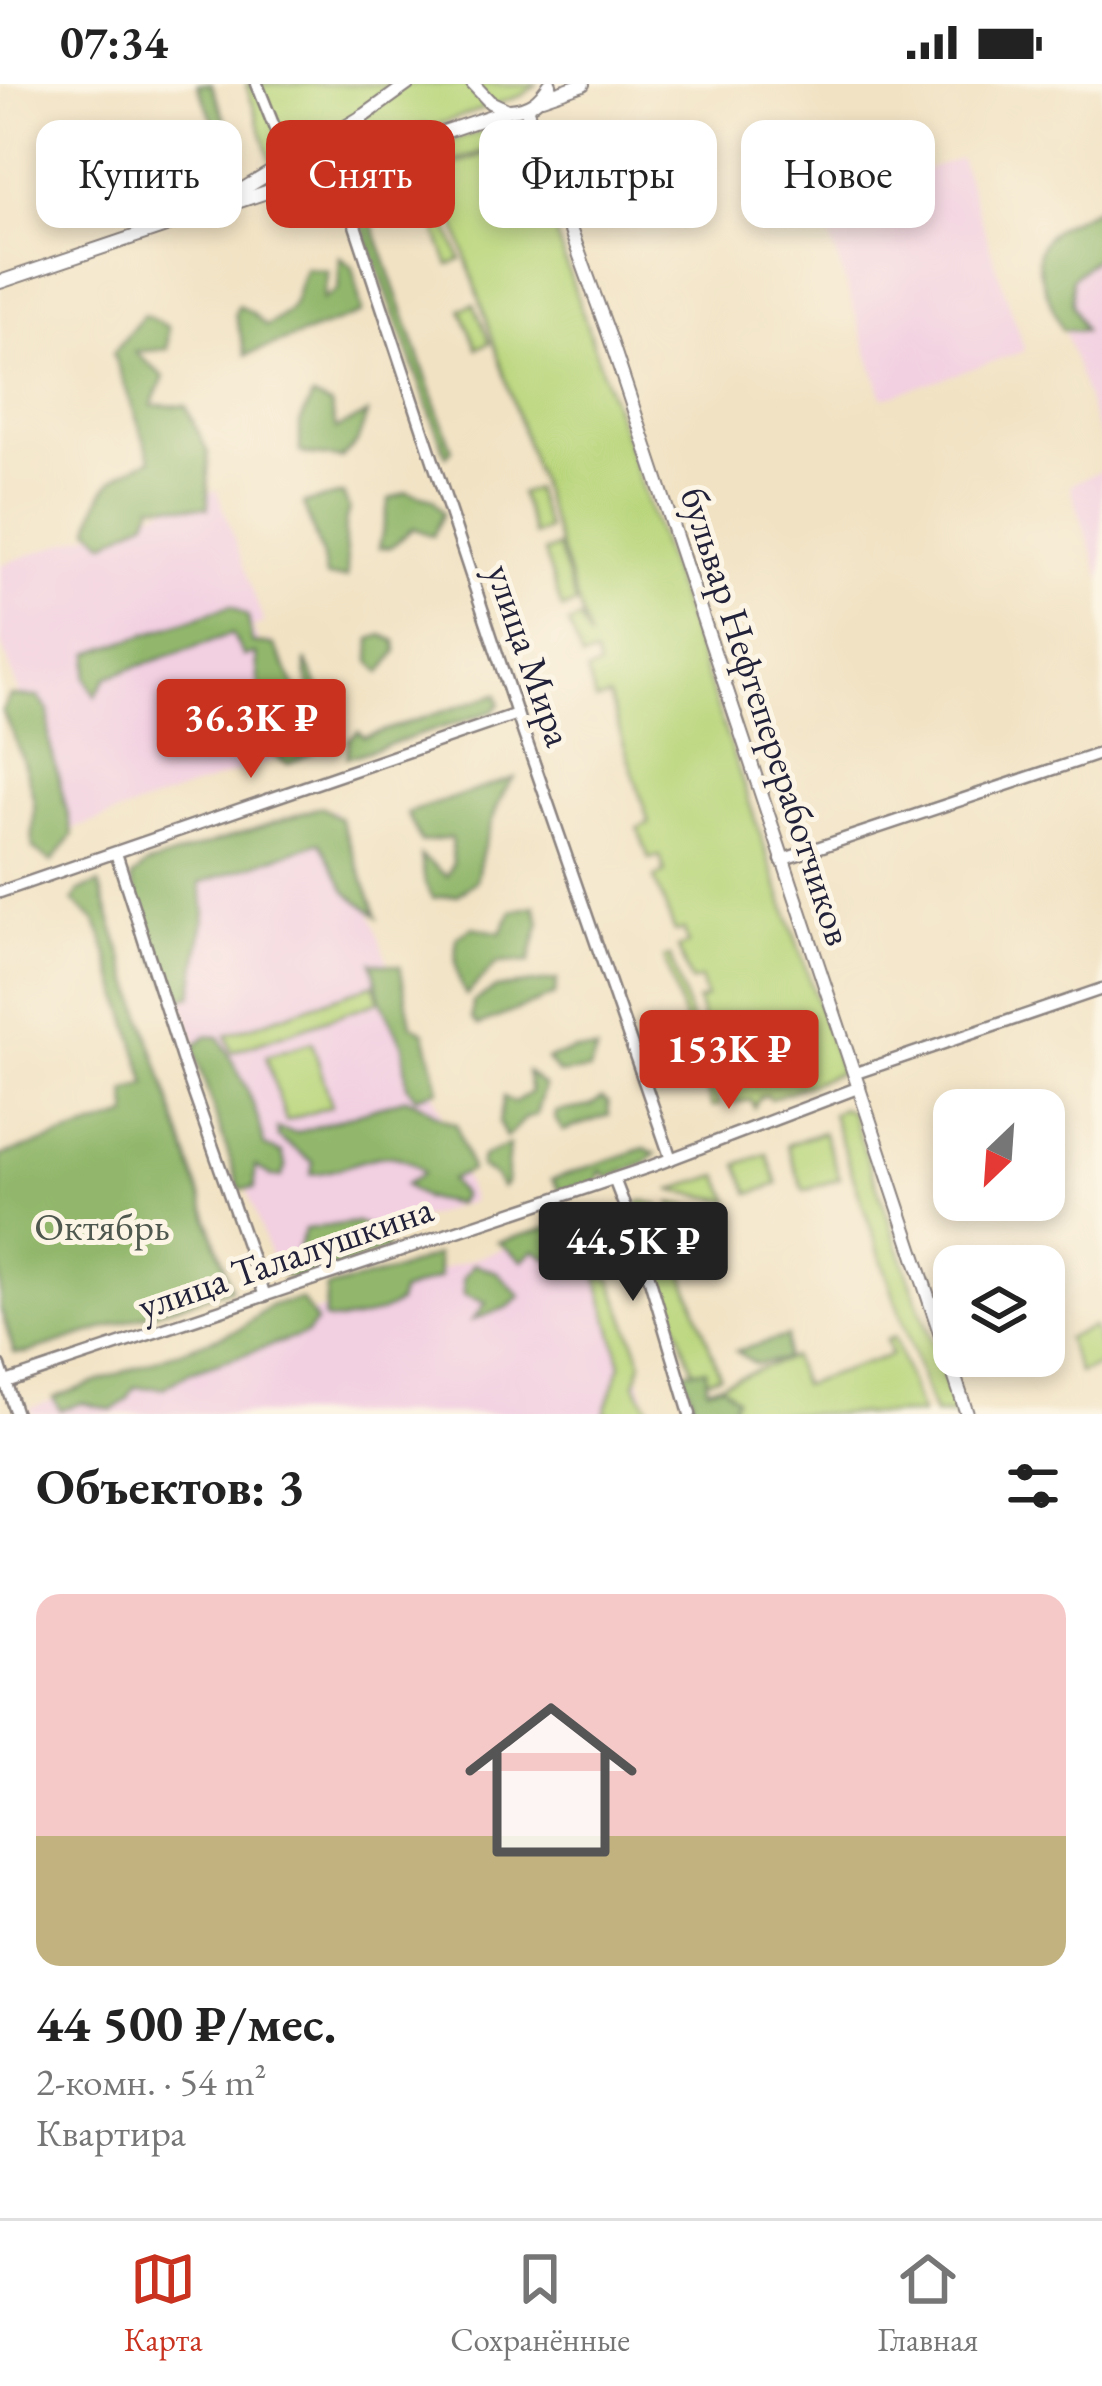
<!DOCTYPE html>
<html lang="ru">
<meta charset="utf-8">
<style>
body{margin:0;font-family:"EB Garamond",serif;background:#f6f6f6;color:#222;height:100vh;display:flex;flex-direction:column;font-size:45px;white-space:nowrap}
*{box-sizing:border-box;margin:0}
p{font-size:39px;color:#767676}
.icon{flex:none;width:66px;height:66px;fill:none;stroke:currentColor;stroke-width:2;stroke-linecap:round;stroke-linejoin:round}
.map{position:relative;height:1330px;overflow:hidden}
.panel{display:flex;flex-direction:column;background:#fff;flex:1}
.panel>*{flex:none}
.top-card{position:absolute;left:36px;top:36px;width:1032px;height:108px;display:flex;gap:24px}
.needle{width:78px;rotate:205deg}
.controls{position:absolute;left:933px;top:1005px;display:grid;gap:24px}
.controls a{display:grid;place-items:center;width:132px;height:132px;border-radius:24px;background:#fff;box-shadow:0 6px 18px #0003;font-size:60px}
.price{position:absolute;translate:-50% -102px;padding:0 27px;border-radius:12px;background:#c8321e;color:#fff;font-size:39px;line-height:78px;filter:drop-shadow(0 3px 6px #0008)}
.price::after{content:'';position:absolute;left:50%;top:72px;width:36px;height:27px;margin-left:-18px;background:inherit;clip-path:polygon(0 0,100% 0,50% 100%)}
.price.active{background:#222;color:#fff}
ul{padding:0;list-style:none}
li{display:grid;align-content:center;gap:24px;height:636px;padding:0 36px}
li+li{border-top:3px solid #e0e0e0}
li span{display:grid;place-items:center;height:372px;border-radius:24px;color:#555}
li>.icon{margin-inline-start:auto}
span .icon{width:216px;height:216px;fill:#fffc;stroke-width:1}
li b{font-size:51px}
h2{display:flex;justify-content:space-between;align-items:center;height:144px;padding:0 36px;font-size:51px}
.tag{padding:0 42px;border-radius:24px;background:#fff;box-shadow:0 6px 18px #0003;font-size:42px;line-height:108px}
.tag.active{background:#c8321e;color:#fff}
.status{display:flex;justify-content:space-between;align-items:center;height:84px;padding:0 60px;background:#fff;direction:ltr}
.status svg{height:33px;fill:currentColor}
.menu{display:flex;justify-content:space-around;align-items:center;height:168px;border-top:3px solid #e0e0e0;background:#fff;font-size:33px;color:#767676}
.menu a{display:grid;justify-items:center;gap:6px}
.menu .active{color:#c8321e}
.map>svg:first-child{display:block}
.built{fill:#f2cfe1}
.green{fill:#b9d67c;stroke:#6e7c5c;stroke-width:3}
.forest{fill:#92b76c;stroke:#5a6c54;stroke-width:3}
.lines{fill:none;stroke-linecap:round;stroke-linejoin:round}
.minor-casing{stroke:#8a827f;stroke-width:15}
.tertiary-casing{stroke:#8a827f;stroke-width:16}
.minor{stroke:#fff;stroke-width:10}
.tertiary{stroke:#fff;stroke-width:12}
.labels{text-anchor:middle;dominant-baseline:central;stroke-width:10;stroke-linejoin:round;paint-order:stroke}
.street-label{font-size:39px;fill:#22223b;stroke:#fcf5e5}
.park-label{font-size:39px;fill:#4f584e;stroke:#fcf5e5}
</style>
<div class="status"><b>07:34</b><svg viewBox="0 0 49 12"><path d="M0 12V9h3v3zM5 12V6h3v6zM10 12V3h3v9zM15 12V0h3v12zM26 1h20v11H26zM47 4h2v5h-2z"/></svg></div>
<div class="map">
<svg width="1102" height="1330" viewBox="0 0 1102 1330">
<rect width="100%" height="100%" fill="#fcf5e5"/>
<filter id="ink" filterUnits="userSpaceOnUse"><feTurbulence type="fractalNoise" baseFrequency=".00833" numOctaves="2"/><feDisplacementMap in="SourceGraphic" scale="24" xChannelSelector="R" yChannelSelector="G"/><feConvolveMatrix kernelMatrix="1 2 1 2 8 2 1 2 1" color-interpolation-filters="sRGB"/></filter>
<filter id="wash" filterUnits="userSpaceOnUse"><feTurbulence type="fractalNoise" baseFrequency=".004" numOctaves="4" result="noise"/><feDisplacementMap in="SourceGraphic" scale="48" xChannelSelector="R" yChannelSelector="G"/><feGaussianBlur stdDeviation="2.7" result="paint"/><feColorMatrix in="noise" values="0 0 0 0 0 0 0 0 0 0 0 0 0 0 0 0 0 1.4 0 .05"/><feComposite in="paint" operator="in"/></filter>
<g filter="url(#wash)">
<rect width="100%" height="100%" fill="#f1e2c3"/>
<!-- built -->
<g class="built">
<path d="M960 74 1025 267 883 314 819 120Z"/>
<path d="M1102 162V361L1043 182Z"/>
<path d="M1102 386V498L1070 401Z"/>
<path d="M217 406 264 539 253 544 259 561 271 557 308 663 68 747 0 555V481Z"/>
<path d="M334 726 472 1117 275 1185 139 794Z"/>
<path d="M586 1137 651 1330H32L30 1324Z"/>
</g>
<!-- green -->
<g class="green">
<path d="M246 0H537L523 11 428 44 426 40 398 48 399 53 367 66 354 62 274 86Z"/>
<path d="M509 40 520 55 443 81 434 61Z"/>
<path d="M524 57 841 988 770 1015 767 1011 760 1013 754 1023 751 1016 731 1019 717 980 726 976 718 951 709 953 697 917 706 914 700 895 691 898 678 864 688 860 684 846 675 848 654 794 665 789 660 772 649 775 638 744 649 739 609 613 596 617 587 588 599 584 595 571 582 575 569 540 580 535 590 556 438 86Z"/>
<path d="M441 125 461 176 449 181 429 129Z"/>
<path d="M474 220 490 259 477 264 461 225Z"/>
<path d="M534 405 548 446 534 451 520 409Z"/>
<path d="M558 463 576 520 562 525 544 468Z"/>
<path d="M670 872 719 1021 712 1023 664 874Z"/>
<path d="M374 900 380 917 232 968 226 951Z"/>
<path d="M312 958 332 1022 286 1037 266 972Z"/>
<path d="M842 1024 851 1028 957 1330H934L832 1030Z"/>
<path d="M823 1048 840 1094 804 1107 787 1061Z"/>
<path d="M767 1070 778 1100 750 1110 738 1080Z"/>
<path d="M719 1091 731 1117 671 1106Z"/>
<path d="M644 1117 659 1122 720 1291 697 1299 635 1121Z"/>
<path d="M672 1119 722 1129 683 1147Z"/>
<path d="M597 1193 611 1195 642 1278 635 1300 653 1330H604L621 1280Z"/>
<path d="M1093 1243 1102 1267V1280L1079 1289 1066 1254Z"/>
<path d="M894 1253 921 1330H695L689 1311 792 1273 802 1301 891 1271 886 1256Z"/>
</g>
<!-- forest -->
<g class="forest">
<path d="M197 0H211L235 61 229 73Z"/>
<path d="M366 122 452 366 446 372 356 124Z"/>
<path d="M1102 122V173L1094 175 1072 194V220L1084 247 1062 246C1030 168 1019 157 1102 122Z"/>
<path d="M340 173 353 184 362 229 246 271 235 230 238 222 252 229 266 242C303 223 291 215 306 184L328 187 323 215 338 206Z"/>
<path d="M144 231 168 243V265L135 268 164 293 152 321 186 322 208 369V424L153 420 147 436 105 459 90 444C103 398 110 394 151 375L113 269Z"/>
<path d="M312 313 331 321 336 345 367 330 357 359 341 375C327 370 315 374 300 368V339Z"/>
<path d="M407 408 433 415 443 429 433 452 413 444 391 463 379 464 389 415Z"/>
<path d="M343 410 349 425C339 452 349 466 347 494L326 493 323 474 303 419Z"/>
<path d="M231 522 248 533 252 559 274 561 300 612 313 669 288 680C284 677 273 673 271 669 265 662 257 586 256 570L244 572 232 550 107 593 95 612 86 593 90 569Z"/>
<path d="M382 551 396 557 397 567 381 589 370 577 371 555Z"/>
<path d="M306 576 328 624 343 623 330 643 322 639 306 590Z"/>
<path d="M497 610 500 620 494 627 347 674 349 655 359 647 364 653Z"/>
<path d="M10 612 38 613 49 627V656L73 751 52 778 33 765C31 749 36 733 34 718 28 686 16 656 2 627Z"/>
<path d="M514 694C495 715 481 770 476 797L458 811 433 814 425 799 421 772 447 792 453 780 451 754 421 758 407 729Z"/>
<path d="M321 723 340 734 377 832 346 807 320 758 200 799 205 828 192 912 179 915 154 872 131 795 146 781Z"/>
<path d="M99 800 231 1204 27 1269H14L0 1223V1072L129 1032 126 1008 147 1000 103 855 95 837 73 817 79 807Z"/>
<path d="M535 822 540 838 529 878 497 879 466 911C455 892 454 875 457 853L473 843 501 849 512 827Z"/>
<path d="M372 878 400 882 411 940 425 949 439 1005 416 1013 407 1002 403 961 382 919Z"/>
<path d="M557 896 555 911 479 941 472 934 473 918 496 904Z"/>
<path d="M206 952 219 953C239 988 258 1021 264 1062L282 1069 286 1082 282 1093 271 1092 255 1082V1104L240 1105 193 963Z"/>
<path d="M575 966 597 967 589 986 558 990 547 975Z"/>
<path d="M527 988 544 1002 536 1031 525 1035 506 1054 499 1038 504 1013 513 1019 531 1008Z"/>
<path d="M406 1014C428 1020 435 1035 456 1040L471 1086 450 1096 462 1112 456 1120 424 1114 405 1101 423 1089C386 1052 355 1088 311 1090L313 1078 278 1053 277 1045 296 1049Z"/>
<path d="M602 1014 608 1018 609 1031 563 1047 555 1035 556 1028 591 1022Z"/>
<path d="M509 1061 506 1099 502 1104 495 1092 480 1083 482 1073Z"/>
<path d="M645 1064 656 1070 644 1080 609 1094 601 1087 598 1099 561 1108 552 1095Z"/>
<path d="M357 1138 376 1147 388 1164 303 1196 282 1191 295 1173 305 1145Z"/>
<path d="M569 1138 586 1144 594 1160 551 1164V1177L534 1166 523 1177 498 1158Z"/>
<path d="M436 1171 440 1194 401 1208 398 1219C378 1231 346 1241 324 1235L327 1204 392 1188Z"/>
<path d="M474 1180 497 1188 521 1213 508 1223 473 1236 486 1219 464 1211 463 1194Z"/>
<path d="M302 1216 316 1238 306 1250 190 1288 163 1304 134 1303 127 1316 113 1326 82 1319 60 1326 53 1314 240 1245 272 1221Z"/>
<path d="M787 1252 785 1275 755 1280 736 1267Z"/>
<path d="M706 1285 707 1305 721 1300 736 1314 729 1330H697L683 1287Z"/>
</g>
</g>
<g filter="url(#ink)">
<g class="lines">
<!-- minor casing -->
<g class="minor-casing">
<g id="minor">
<path d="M257 0 283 65 326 88"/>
<path d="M336 84 517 630 671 1075"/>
<path d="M116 769 184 981 265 1212"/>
<path d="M781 776 1102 669"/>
<path d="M0 808 517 630"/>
<path d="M856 989 1102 905"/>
<path d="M614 1095 640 1162 690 1330"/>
<path d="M0 1282 16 1330"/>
<path d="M0 1300 652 1082 860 1003"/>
</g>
</g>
<!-- tertiary casing -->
<g class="tertiary-casing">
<g id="tertiary">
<path d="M473 0 490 18 507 26"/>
<path d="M542 14 583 0"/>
<path d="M526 24 610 254 967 1330"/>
<path d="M361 37 349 60 364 75"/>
<path d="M217 121 365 31 408 0"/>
<path d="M0 198 509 26C529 25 539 17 550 0"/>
</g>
</g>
<!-- minor -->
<use href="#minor" class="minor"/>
<!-- tertiary -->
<use href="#tertiary" class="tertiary"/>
</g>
</g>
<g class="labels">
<!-- street labels -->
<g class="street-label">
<text transform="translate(530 571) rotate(71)">улица Мира</text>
<text transform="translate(767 632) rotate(72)">бульвар Нефтепереработчиков</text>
<text transform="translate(285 1173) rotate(-19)">улица Талалушкина</text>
</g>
<!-- park labels -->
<g class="park-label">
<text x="102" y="1142">Октябрь</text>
</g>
</g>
</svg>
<div class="controls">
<a><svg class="needle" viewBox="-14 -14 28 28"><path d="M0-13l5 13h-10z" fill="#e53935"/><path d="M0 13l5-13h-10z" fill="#767676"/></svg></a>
<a><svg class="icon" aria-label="layers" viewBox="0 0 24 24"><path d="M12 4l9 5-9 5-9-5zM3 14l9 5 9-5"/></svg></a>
</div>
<b class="price" style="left:251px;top:697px">36.3K ₽</b>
<b class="price" style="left:729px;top:1028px">153K ₽</b>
<b class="price active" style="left:633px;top:1220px">44.5K ₽</b>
<div class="top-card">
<a class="tag">Купить</a>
<a class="tag active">Снять</a>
<a class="tag">Фильтры</a>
<a class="tag">Новое</a>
</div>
</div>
<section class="panel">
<h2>Объектов: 3<svg class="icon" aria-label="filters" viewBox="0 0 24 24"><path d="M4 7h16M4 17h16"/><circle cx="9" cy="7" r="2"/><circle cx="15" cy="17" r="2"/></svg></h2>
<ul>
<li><span style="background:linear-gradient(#f6c9c9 65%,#c2b280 0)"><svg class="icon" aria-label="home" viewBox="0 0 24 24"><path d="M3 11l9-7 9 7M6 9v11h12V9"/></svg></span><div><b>44 500 ₽/мес.</b><p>2-комн. · 54 m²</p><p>Квартира</p></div></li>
</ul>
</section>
<nav class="menu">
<a class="active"><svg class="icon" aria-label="map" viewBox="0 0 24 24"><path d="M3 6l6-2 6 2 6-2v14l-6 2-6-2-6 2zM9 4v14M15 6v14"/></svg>Карта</a>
<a><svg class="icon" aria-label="saved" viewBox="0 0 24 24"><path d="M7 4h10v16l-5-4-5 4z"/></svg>Сохранённые</a>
<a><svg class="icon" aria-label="home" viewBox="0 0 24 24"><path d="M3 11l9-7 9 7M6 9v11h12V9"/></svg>Главная</a>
</nav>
